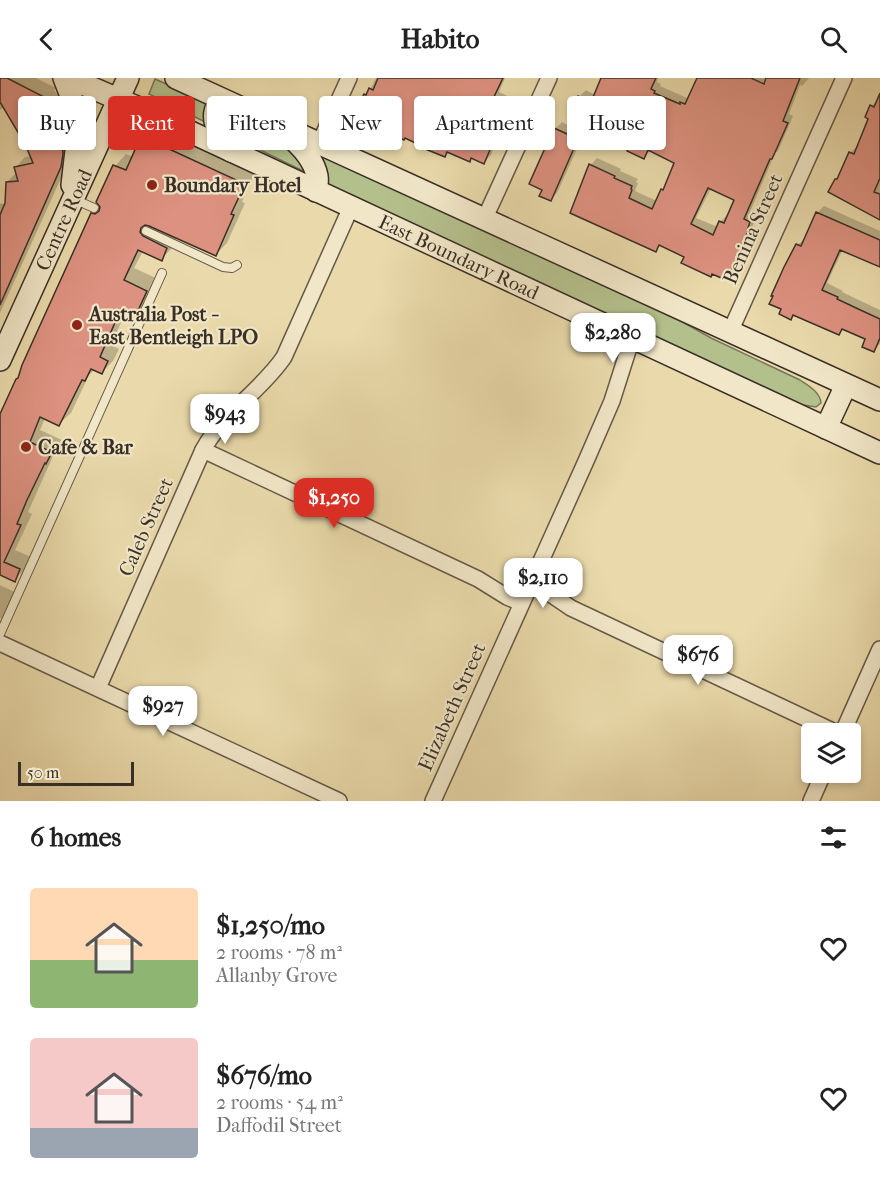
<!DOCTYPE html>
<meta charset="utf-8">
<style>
body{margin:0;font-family:"IM FELL French Canon",serif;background:#f6f6f6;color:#222;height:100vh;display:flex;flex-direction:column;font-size:22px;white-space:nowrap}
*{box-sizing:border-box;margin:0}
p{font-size:20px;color:#767676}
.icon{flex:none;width:33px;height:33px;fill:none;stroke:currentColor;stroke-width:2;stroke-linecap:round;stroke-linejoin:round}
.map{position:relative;height:723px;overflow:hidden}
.panel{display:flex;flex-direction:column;background:#fff;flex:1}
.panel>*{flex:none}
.hud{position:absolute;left:18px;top:18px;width:844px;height:54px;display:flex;gap:12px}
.controls{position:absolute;left:801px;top:645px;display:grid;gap:12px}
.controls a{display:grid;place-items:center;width:60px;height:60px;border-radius:6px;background:#fff;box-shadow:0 3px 9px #0003;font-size:30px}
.scale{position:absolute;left:18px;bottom:15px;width:116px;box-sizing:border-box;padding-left:6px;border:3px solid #392f26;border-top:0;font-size:16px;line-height:21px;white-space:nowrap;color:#392f26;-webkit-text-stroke:4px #f1e7c8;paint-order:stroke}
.price{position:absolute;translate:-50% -51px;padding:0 14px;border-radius:12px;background:#fff;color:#222;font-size:20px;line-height:39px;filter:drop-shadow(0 2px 3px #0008)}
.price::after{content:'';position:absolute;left:50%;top:36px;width:18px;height:14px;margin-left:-9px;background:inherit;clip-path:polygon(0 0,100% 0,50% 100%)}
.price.current{background:#d93025;color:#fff}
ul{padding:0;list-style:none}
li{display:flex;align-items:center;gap:18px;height:150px;padding:0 30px}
li span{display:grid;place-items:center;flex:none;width:168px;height:120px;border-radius:6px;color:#555}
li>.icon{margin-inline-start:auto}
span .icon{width:72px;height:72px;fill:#fffc;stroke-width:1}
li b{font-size:26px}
h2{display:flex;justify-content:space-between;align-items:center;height:72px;padding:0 30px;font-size:26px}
.chip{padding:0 21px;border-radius:6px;background:#fff;box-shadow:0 3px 9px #0003;font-size:21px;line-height:54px}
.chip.current{background:#d93025;color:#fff}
header{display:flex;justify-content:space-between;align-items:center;height:78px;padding:0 30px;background:#fff;font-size:27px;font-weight:700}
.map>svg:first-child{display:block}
.green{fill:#b4c08c;stroke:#767859;stroke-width:1.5}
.shadow{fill:#0003;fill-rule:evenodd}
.building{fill:#dd9180;stroke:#392f26;stroke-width:1.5;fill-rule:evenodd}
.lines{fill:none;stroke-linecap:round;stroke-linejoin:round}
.service-casing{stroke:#655a47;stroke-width:10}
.minor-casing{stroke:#655a47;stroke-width:18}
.secondary-casing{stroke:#392f26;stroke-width:24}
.service{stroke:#f1e7c8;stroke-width:8}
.minor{stroke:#f1e7c8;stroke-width:15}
.secondary{stroke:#f1e7c8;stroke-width:21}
.poi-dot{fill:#8f2418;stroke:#f1e7c8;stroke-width:2}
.labels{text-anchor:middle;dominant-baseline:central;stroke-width:4.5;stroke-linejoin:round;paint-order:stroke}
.poi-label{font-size:20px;font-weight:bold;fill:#392f26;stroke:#f1e7c8;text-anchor:start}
.street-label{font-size:20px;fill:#392f26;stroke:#f1e7c8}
</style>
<header><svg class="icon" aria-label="back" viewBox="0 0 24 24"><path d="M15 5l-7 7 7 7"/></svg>Habito<svg class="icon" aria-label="search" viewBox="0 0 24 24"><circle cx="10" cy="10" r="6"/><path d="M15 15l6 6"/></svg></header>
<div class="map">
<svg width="880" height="723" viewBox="0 0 880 723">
<rect width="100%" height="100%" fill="#eadaab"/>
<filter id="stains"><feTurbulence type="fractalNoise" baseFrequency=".00333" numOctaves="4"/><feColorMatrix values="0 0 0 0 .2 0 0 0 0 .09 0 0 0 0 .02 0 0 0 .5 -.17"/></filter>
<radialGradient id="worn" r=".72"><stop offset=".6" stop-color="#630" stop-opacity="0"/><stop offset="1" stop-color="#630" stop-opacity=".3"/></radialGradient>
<!-- green -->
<g class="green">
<path d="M155 1 207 24 209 46 149 16Z"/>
<path d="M225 36 258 56 287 68 298 80 307 95 226 55Z"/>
<path d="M316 75 656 229 711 260 800 302C809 308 820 314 821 325L816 329 797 326 327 109Z"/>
</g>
<!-- shadow -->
<g class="shadow">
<path d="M0 0H36L56 10 54 12 65 26 71 78 0 235V125L6 127 7 104 17 94 16 89 25 79 32 78 5 28 0 32Z"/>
<path d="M376 0H505L499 14 514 21 496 59 498 60 491 77 484 84 472 79 469 82 449 73 445 78 395 42 365 17 370 12Z"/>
<path d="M599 0H658L657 4 661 6 660 8 687 20 690 19 698 0H809L802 8 800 7 789 36 793 38 778 73 775 75 750 134 756 137 753 143H755L750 154 752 155 733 194 726 201 686 178 662 166 656 172 591 87 597 80 621 91 620 93 638 101 636 104 638 105 635 113 657 123 662 112 666 108 676 84 651 72 644 79 634 61 600 45 596 54 590 61 583 58 557 115 550 122 555 51 562 44 573 50 581 32 579 19 586 12 595 17 602 1ZM711 110 736 121 728 137H727L720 144 718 149 696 140Z"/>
<path d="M878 21 880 22V140L840 98 850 75 857 68 870 40 872 28Z"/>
<path d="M154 48 255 94 242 124 245 125 227 165 215 177 177 159 173 169 161 181 143 173 134 190 158 201 148 224 136 236 127 231 111 267 119 271 113 283 102 294 95 291 89 297 71 335 59 346 45 340 40 352 62 362 58 372 54 376 28 434 32 436 15 472 31 479 26 490 14 502 0 495V339L20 299 92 136 101 128 98 124 115 88 126 76 133 79 142 59Z"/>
<path d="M824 128 880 153V187L843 171 827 205 843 213 842 214 880 232V266L873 272 867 261 844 250 839 255 795 236 791 240 798 167 804 161 805 162 818 134Z"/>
<path d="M0 507 17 515 10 532 0 541Z"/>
</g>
<!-- building -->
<g class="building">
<path d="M0 0H7L48 21 45 23 56 36 62 57 63 76 61 89 0 227V137L5 125 6 104 18 103 14 89 33 85 25 66 0 24Z"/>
<path d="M378 0H503L493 21 508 28 491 66 492 67 484 86 471 80 470 84 447 74 445 79 425 71 426 70 405 60 404 62 388 54 393 43 358 28 364 16 366 17 369 10 373 12Z"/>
<path d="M601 0H656L651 11 655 13 654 15 680 26V24L685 26 697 0H751L764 6 766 0H800L783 43 788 45 772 81H770L744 141 750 144 748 150H749L745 161 746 162 726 202 712 196 711 199 681 185 684 179 659 167 656 174 570 135 589 86 615 98 614 100 632 108 631 111 632 112 629 120 652 131 661 111 663 112 674 85 648 72 644 81 627 73 632 62 597 46 590 62 570 54 579 33 572 30 578 18 591 24ZM708 110 734 122 724 145 719 143 713 157 691 146Z"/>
<path d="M880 15V100L874 114 880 116V142L828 114 835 101H837L849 74 854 76 868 41 865 39 870 27 874 29Z"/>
<path d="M554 50 578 61 551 123 539 118 542 112 529 106Z"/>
<path d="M141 58 245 106 231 136 234 137 216 178 149 148 145 147 141 150 140 154 143 158 167 170 162 183 138 172 124 202 147 213 136 237 121 231 100 279 108 283 102 296 91 291 85 303 82 302 59 348 40 339 30 364 52 374 46 386 45 385 27 422 17 446 21 447 4 484 20 491 15 504 0 497V336L16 301 18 300 22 287 91 135 95 136 99 133 100 129 96 124 113 87 126 92Z"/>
<path d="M816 134 880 162V189L840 172 822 212 838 219 837 221 854 229 880 241V260L874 274 862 269 865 261 842 251 839 257 793 237 791 242 779 236 781 231 769 226 773 218H771L784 189 796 166 801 168Z"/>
</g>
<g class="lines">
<!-- service casing -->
<g class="service-casing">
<g id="service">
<path d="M76 122 94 130"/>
<path d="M146 153 223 189 232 190 237 187"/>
<path d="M0 556 162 195"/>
</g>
</g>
<!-- minor casing -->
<g class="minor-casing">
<g id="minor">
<path d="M319 66 349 0"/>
<path d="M484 142 549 0"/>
<path d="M730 254 844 0"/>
<path d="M203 372 478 501 507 519 521 525"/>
<path d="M530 506 552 517 571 530 839 656"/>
<path d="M0 565 339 723"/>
<path d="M98 610 203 372C223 335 261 313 284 279L351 129"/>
<path d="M842 656 880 571"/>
<path d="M433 723 586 383 612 323 632 260"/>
<path d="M811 723 824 694"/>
</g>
</g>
<!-- secondary casing -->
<g class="secondary-casing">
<g id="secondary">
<path d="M64 0 71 18 77 64 72 107"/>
<path id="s1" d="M69 0 139 30 880 375"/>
<path d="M176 0 880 322"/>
<path d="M222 22C205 39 221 57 231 73"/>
<path d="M288 57C300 67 314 82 317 98 318 103 317 108 316 113"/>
<path id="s2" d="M0 282 128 0"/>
<path d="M826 350 846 307"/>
</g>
</g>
<!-- service -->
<use href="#service" class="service"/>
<!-- minor -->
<use href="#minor" class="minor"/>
<!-- secondary -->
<use href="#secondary" class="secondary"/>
</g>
<!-- markers -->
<g class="poi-dot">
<circle cx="152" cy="107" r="6"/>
<circle cx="77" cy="247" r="6"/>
<circle cx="26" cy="369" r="6"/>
</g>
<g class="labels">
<!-- poi labels -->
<g class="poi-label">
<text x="164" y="107">Boundary Hotel</text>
<text x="89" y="236">Australia Post -<tspan x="89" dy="23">East Bentleigh LPO</tspan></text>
<text x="38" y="369">Cafe &amp; Bar</text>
</g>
<!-- street labels -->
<g class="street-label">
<text stroke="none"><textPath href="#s2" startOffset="154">Centre Road</textPath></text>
<text transform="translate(753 151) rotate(-66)">Benina Street</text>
<text stroke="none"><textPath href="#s1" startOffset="429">East Boundary Road</textPath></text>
<text transform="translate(146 449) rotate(-66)">Caleb Street</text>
<text transform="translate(452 629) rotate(-66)">Elizabeth Street</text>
</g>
</g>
<rect width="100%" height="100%" filter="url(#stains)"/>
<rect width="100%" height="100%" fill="url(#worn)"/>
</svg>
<div class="controls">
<a><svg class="icon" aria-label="layers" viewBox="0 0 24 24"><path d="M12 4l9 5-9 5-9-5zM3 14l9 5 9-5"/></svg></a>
</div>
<div class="scale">50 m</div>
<b class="price" style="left:613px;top:286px">$2,280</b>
<b class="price" style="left:225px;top:367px">$943</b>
<b class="price current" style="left:334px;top:451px">$1,250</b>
<b class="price" style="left:543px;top:531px">$2,110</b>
<b class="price" style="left:698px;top:608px">$676</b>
<b class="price" style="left:163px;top:659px">$927</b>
<div class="hud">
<a class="chip">Buy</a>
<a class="chip current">Rent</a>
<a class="chip">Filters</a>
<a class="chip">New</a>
<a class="chip">Apartment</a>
<a class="chip">House</a>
</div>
</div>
<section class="panel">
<h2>6 homes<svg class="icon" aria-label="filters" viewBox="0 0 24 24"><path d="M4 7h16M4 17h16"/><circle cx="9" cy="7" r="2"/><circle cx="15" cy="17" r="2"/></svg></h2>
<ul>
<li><span style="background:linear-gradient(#ffd9b3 60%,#8fb573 0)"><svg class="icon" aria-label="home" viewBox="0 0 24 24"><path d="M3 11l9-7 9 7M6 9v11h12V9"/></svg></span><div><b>$1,250/mo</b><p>2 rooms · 78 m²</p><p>Allanby Grove</p></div><svg class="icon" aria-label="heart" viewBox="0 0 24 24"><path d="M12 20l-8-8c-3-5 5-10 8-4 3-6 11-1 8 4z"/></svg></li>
<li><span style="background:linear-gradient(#f6c9c9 75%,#9aa5b1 0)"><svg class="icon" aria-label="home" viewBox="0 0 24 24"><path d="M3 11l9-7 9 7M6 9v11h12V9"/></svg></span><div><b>$676/mo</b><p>2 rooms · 54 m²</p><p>Daffodil Street</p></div><svg class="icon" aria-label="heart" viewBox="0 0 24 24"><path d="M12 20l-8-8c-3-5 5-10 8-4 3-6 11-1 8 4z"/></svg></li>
</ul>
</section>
